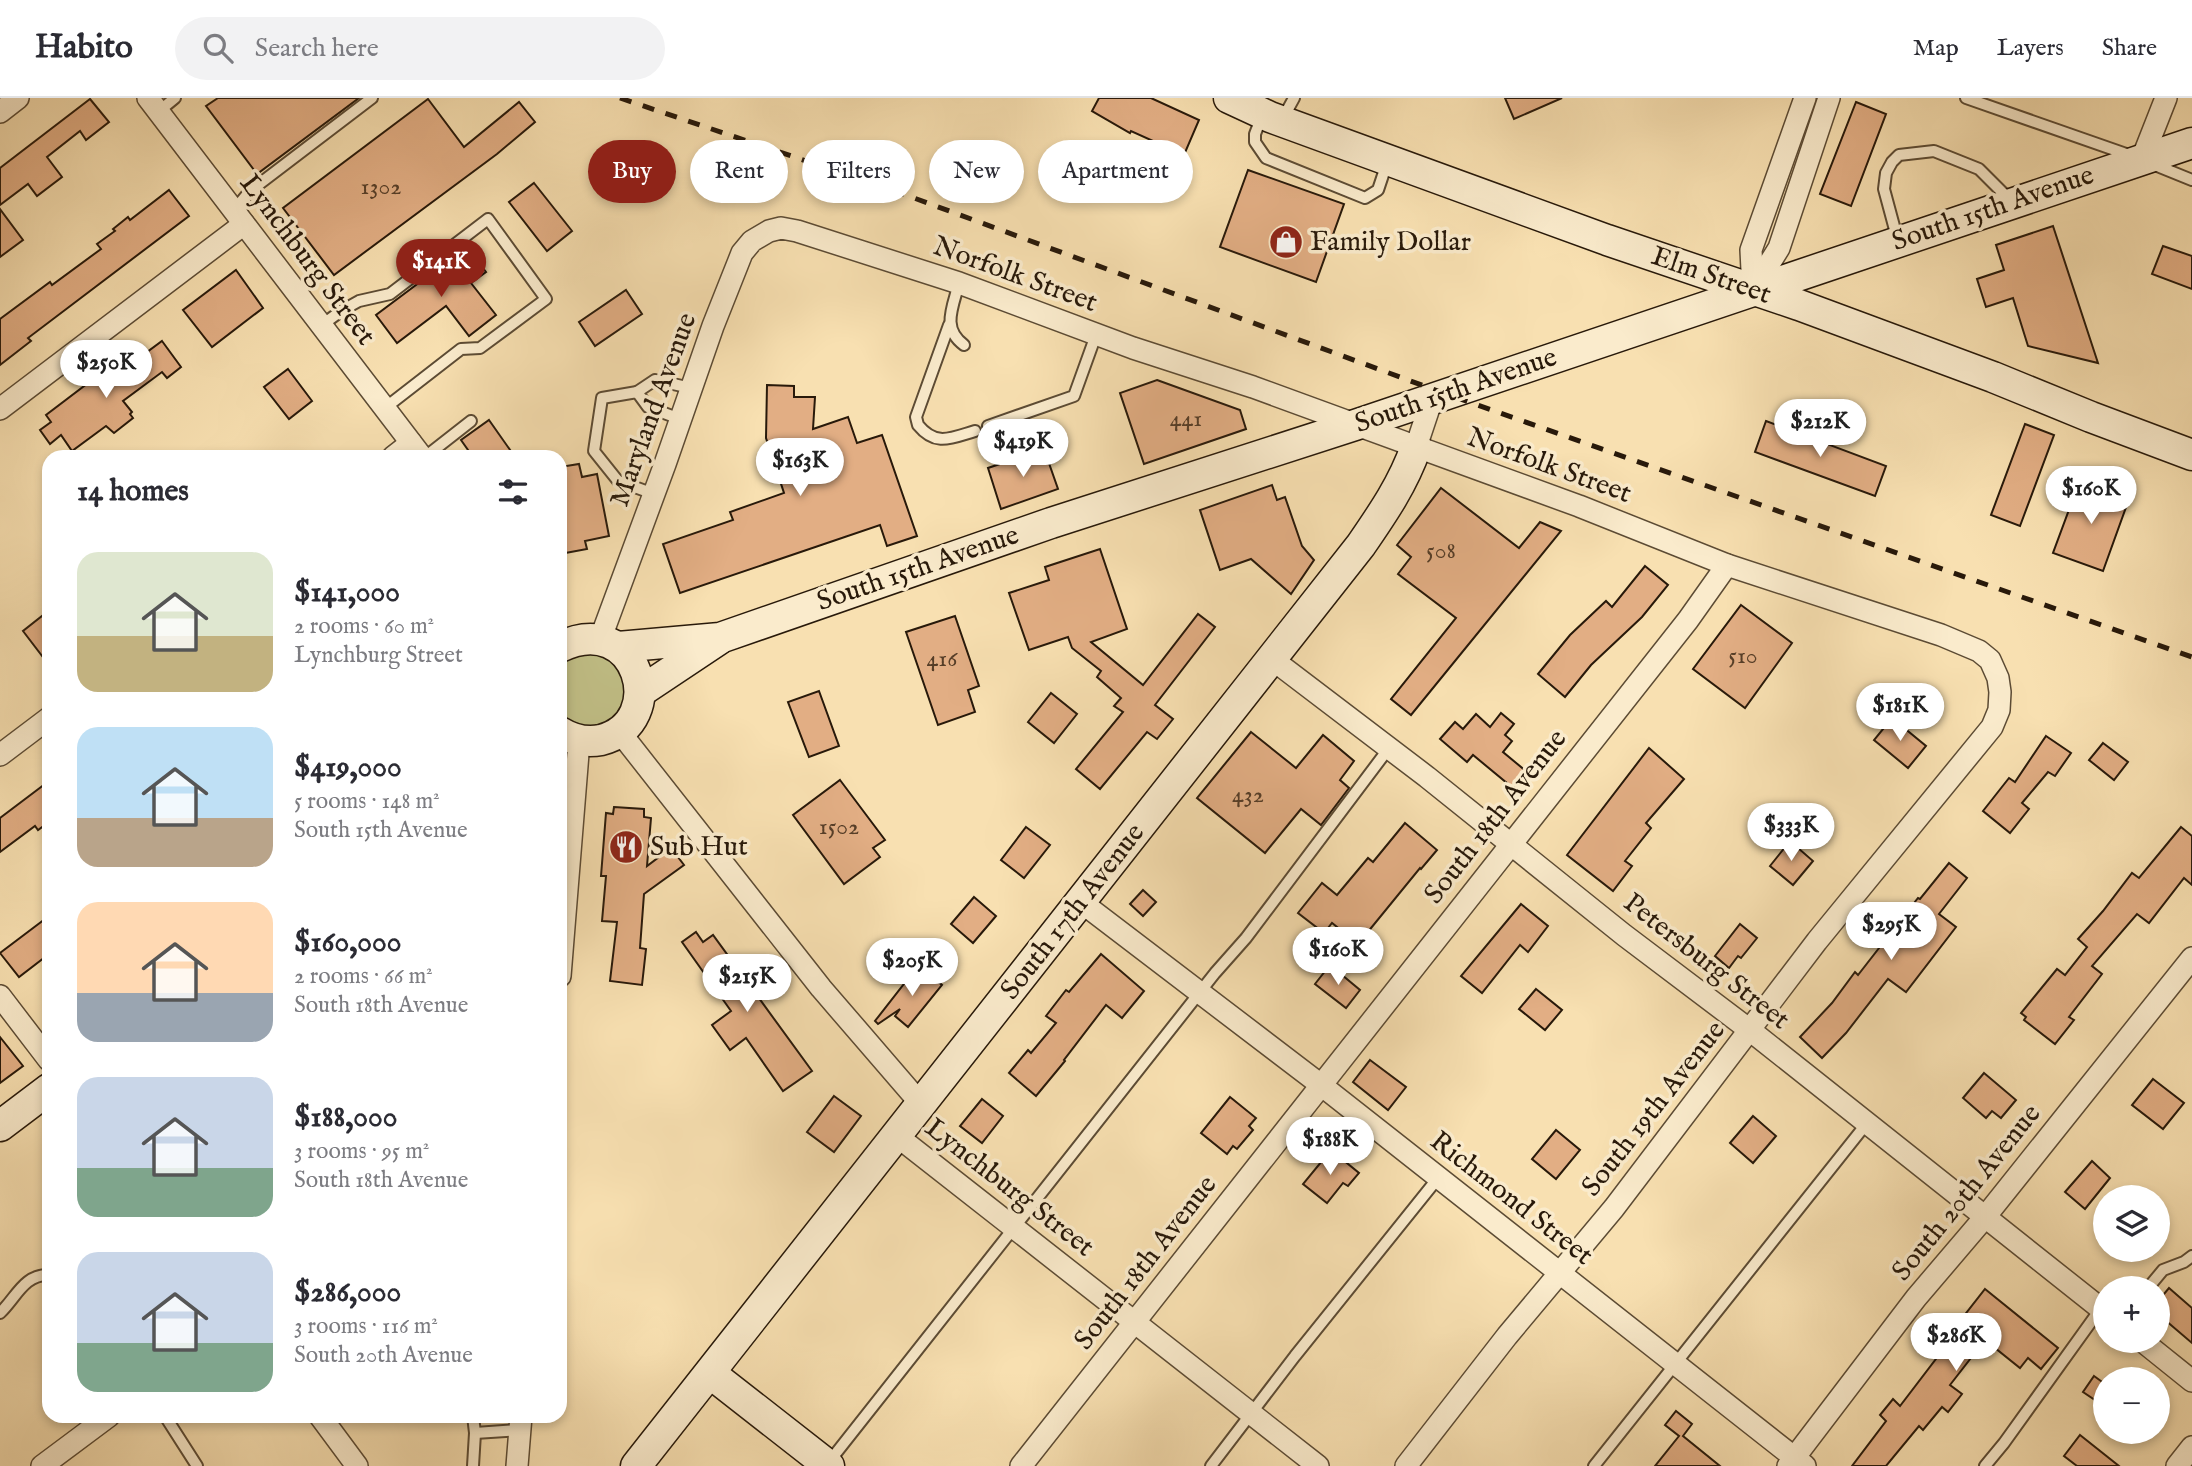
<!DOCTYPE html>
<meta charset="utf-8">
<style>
body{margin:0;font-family:"IM FELL English",serif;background:#f2f2f3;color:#2b2b33;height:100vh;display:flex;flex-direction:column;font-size:26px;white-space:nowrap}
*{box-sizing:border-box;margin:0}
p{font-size:23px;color:#7c7c81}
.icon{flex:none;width:38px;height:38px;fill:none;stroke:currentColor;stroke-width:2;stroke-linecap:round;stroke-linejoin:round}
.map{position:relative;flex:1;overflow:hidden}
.drawer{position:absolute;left:42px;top:352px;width:525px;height:973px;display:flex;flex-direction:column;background:#fff;border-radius:21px;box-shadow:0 4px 10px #0003}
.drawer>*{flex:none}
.banner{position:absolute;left:588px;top:42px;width:665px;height:63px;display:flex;gap:14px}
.controls{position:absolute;left:2093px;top:1087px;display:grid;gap:14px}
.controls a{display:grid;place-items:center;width:77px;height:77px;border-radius:50%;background:#fff;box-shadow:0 4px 10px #0003;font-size:35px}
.price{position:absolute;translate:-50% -60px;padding:0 16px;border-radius:24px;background:#fff;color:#222;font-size:23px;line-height:46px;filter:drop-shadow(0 2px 4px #0008)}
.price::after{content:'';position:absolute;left:50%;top:42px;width:21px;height:16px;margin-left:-10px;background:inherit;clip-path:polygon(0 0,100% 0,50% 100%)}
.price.selected{background:#8f2418;color:#fff}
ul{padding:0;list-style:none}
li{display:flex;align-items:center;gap:21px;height:175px;padding:0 35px}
li span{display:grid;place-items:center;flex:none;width:196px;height:140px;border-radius:21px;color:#555}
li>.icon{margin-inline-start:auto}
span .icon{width:84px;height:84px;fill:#fffc;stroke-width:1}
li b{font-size:30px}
h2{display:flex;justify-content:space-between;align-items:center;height:84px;padding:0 35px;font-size:30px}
.chip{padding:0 24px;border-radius:32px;background:#fff;box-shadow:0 4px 10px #0003;font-size:24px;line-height:63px}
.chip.selected{background:#8f2418;color:#fff}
header{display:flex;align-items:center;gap:42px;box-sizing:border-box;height:98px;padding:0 35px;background:#fff;border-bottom:2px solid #e1e1e2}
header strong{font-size:33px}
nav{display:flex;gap:38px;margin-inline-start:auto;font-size:24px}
.search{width:490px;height:63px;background:#f2f2f3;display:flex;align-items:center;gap:18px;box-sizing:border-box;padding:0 24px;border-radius:38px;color:#7c7c81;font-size:26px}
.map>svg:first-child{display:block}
.green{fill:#c2c188;stroke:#756d49;stroke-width:2}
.building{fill:#e2ae84;stroke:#28190a;stroke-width:2}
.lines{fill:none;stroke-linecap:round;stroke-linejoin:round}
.lane-casing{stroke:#5c4b34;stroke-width:14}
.street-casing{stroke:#5c4b34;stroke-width:24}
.secondary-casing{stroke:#28190a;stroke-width:33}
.lane{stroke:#faebcc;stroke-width:10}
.street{stroke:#faebcc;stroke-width:21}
.secondary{stroke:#faebcc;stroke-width:30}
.rail{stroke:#28190a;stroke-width:5;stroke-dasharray:12 12;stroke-linecap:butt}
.labels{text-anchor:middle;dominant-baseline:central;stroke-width:7;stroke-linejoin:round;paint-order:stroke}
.number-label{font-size:24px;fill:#563e28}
.street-label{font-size:28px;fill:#28190a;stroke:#faebcc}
.poi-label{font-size:28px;fill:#28190a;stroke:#faebcc;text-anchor:start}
</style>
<header>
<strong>Habito</strong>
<div class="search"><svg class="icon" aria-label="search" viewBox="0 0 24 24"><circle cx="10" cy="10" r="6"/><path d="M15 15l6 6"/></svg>Search here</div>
<nav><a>Map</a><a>Layers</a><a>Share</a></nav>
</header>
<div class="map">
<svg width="2192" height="1368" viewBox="0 0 2192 1368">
<rect width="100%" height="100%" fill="#f8e0b1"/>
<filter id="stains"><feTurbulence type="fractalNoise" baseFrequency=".00286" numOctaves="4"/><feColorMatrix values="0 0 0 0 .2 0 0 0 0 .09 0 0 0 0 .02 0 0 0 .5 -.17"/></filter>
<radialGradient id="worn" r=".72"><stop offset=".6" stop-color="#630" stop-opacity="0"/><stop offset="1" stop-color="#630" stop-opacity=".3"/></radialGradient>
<!-- green -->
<path class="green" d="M579 546 629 572 621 618 588 632 560 619V557Z"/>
<!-- building -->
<g class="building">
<path d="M218 0H359L257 76 206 8Z"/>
<path d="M1099 0H1151L1199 22 1184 57 1131 33 1130 35 1092 13Z"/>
<path d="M1505 0H1562L1514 21Z"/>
<path d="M90 1 109 24 86 42 80 33 47 59 62 79 37 98 28 86 0 107V70Z"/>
<path d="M428 1 464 49 519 4 535 24 497 56 334 177 283 110Z"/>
<path d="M1856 4 1886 16 1851 108 1820 96Z"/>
<path d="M1248 72 1344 106 1316 184 1220 149Z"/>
<path d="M534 85 572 133 547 153 509 104Z"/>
<path d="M169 92 189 118 28 240 31 243 0 267V221L50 184 52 187 101 151 97 146 115 133 113 131 128 119 130 122Z"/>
<path d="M0 111 23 142 0 159Z"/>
<path d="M2053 128 2098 265 2028 248 2013 200 1986 209 1977 181 2004 172 1996 147Z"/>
<path d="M2163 148 2192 158V191L2152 176Z"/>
<path d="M468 151 486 174 471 185 496 217 469 238 446 208 397 245 376 217 452 160 454 162Z"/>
<path d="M236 172 263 210 212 249 183 212Z"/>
<path d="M626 192 642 216 595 248 579 224Z"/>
<path d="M162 243 181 269 167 280 162 274 123 303 132 314 130 316 133 320 114 335 106 328 72 353 61 337 50 346 40 332 51 324 46 317 100 276 104 282 107 281 108 283Z"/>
<path d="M288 271 312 303 289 321 264 289Z"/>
<path d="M1157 282 1240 312 1246 331 1144 366 1120 295Z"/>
<path d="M767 287 794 288V299H815L813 331 848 319 857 345 882 337 917 438 887 448 880 427 680 495 663 446 733 422 730 414 784 395 766 340Z"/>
<path d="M489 322 515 359H473L461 342Z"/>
<path d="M1766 323 1886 368 1875 398 1755 354Z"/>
<path d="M2025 326 2054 337 2020 428 1991 417Z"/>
<path d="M1044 351 1058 391 1001 411 988 370Z"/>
<path d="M579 366 582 379 597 376 609 438 585 443 587 451 560 456V369Z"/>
<path d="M2080 382 2129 401 2103 473 2053 455Z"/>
<path d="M1272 387 1277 402 1285 399 1302 448 1314 462 1291 496 1251 461 1220 472 1200 412Z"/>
<path d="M1441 390 1519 450 1540 424 1561 433 1411 617 1391 601 1456 520 1398 476 1411 459 1397 447Z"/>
<path d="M1100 451 1127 531 1091 544 1143 587 1198 516 1215 529 1155 607 1173 621 1157 641 1147 634 1100 691 1076 671 1123 614 1114 608 1121 600 1097 579 1101 573 1072 550 1068 539 1029 552 1009 495 1049 482 1045 469Z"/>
<path d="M1645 468 1668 487 1642 519 1591 567 1565 599 1538 576 1570 537 1606 503 1612 509Z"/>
<path d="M1741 507 1792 545 1745 610 1693 571Z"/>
<path d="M42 518 49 527V567L23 533Z"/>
<path d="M955 518 979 588 968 592 975 614 938 627 906 534Z"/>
<path d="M819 593 839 648 809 659 788 604Z"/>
<path d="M1051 595 1077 616 1054 645 1028 624Z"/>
<path d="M1501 615 1514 626 1505 637 1512 643 1503 654 1527 674 1513 690 1473 657 1467 664 1440 641 1455 624 1463 631 1476 616 1490 629Z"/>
<path d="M1892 620 1926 648 1908 670 1874 642Z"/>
<path d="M1251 634 1296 670 1323 637 1354 663 1340 682 1349 690 1321 727 1301 711 1265 755 1197 700Z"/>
<path d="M2046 638 2071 655 2055 678 2048 674 2022 705 2029 711 2010 735 1983 713 2009 680 2015 684Z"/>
<path d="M2103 645 2128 664 2114 682 2089 662Z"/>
<path d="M1649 650 1684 681 1646 725 1651 730 1625 763 1632 768 1613 793 1567 757Z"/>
<path d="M840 682 885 742 873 750 880 759 844 786 793 717Z"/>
<path d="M49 683V724L38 732 35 728 0 754V720Z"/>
<path d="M614 709 644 711V719L651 720 647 768 671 750 684 767 644 796 640 850 646 851 642 887 610 883 617 824 602 823 606 778H601L606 715 613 716Z"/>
<path d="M1405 725 1437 752 1421 771 1420 770 1358 846 1332 825 1324 835 1298 815 1322 785 1337 797 1368 760 1373 764Z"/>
<path d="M1026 729 1050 747 1024 780 1001 762Z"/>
<path d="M2181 729 2192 738V787L2184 780 2149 825 2137 816 2092 868 2102 876 2069 919 2074 922 2055 946 2024 922 2026 919 2021 915 2057 871 2065 877 2087 849 2078 841 2103 813 2132 775 2139 780Z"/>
<path d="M1790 743 1813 763 1793 787 1770 768Z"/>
<path d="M1949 765 1967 780 1939 816 1956 829 1906 894 1888 881 1846 935 1822 960 1800 939 1832 905 1855 874 1858 877 1918 800 1920 801Z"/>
<path d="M1143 792 1156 804 1143 818 1130 806Z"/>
<path d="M974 799 996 818 973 845 951 826Z"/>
<path d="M1521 806 1548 828 1528 854 1520 847 1482 895 1461 878Z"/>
<path d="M49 818V856L19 879 0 855Z"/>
<path d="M1740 826 1757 840 1741 860 1738 858 1729 870 1715 858Z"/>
<path d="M696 834 703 844 713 837 812 973 783 993 746 940 730 952 712 927 731 913 682 844Z"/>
<path d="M1101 856 1144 893 1122 920 1106 907 1064 962 1065 963 1036 998 1009 975 1028 952 1031 955 1056 925 1046 918 1066 892 1069 894Z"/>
<path d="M1330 867 1360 892 1346 910 1315 886Z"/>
<path d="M918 868 942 887 908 929 895 918 900 911 878 926 875 923Z"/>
<path d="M1536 891 1562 912 1545 932 1519 911Z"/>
<path d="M0 939 23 968 0 985Z"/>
<path d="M1370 962 1406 989 1388 1012 1353 984Z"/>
<path d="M1984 975 2016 1002 2001 1020 1992 1013 1986 1020 1963 1000Z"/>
<path d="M2153 981 2184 1005 2163 1031 2132 1007Z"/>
<path d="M834 998 861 1018 834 1054 807 1034Z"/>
<path d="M1230 999 1256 1020 1249 1028 1253 1032 1237 1051 1233 1048 1227 1056 1201 1035Z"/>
<path d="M982 1001 1003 1018 982 1045 960 1028Z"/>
<path d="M1753 1018 1776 1038 1753 1065 1730 1045Z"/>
<path d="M1556 1032 1580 1052 1556 1081 1532 1061Z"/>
<path d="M1331 1052 1359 1075 1348 1088 1343 1085 1327 1105 1303 1086Z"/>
<path d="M2092 1063 2110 1080 2085 1111 2065 1094Z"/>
<path d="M2169 1190 2192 1210V1245L2158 1216V1203Z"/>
<path d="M1985 1191 2058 1250 2041 1271 2028 1260 2020 1270 1985 1242 1950 1287 1962 1296 1948 1314 1942 1309 1923 1332 1919 1328 1886 1368H1852L1886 1323 1880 1317 1893 1301 1900 1308 1945 1249 1942 1246Z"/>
<path d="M2094 1278 2105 1286V1292L2098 1304 2083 1294Z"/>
<path d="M1676 1313 1692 1326 1683 1338 1720 1368H1655L1679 1338 1665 1327Z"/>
<path d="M2080 1337 2119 1368H2077L2064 1358Z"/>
</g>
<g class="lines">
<!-- lane casing -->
<g class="lane-casing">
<g id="lane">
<path d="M1966 0 2132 58"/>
<path d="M158 14 175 0"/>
<path d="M1262 18 1255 36V44L1266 60 1365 100 1378 92 1387 65"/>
<path d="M1282 22 1294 0"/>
<path d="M2150 65 2192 82"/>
<path d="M242 116 240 105 250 93 372 0"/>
<path d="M1898 143 1884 91 1886 75 1892 64 1899 57 1934 53 1979 71 2011 103"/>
<path d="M959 185C953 209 941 230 964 247"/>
<path d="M322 227 341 213 359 203 390 196 488 121 546 201 480 250 461 251 385 310"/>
<path d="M949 227 916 319 918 327C936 349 951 340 975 333"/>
<path d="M637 294 655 282 691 290"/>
<path d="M988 328 1074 298 1096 237"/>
<path d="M425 359 471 323"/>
<path d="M654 396 618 383 594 353 602 300 637 294 648 309 680 321"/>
<path d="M2148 1190 2163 1172 2184 1164 2192 1158"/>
<path d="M0 1215C16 1200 24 1176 49 1177"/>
<path d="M165 1318 197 1368"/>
<path d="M475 1335 519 1332"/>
<path d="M829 1364 1215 875 1246 840 1389 650"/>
<path d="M473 1368 475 1335 473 1318"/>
<path d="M1211 1368 1295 1258 1438 1080"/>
<path d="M1594 1368 1867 1025"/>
<path d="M1985 1368 2004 1345 2101 1210"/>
</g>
</g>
<!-- street casing -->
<g class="street-casing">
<g id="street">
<path d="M148 0 422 359"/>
<path d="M0 14 18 0"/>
<path d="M2142 61 2166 0"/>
<path d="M1753 192 1779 150 1829 0"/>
<path d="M1753 192 1751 152 1805 0"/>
<path d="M0 311 244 126"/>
<path d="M1416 349 1432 301"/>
<path d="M393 359 411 345"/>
<path d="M600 542 665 366 713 228 742 155 752 143 769 133 781 130 797 133 959 185 1133 250 1253 289 1579 408 1727 467 1941 537 1979 553 1990 562 1998 580 2000 594 1999 612 1992 629 1817 843 1614 1110 1507 1238 1406 1368"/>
<path d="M1272 561 1427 679 1624 837 1751 933 2105 1214"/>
<path d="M619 633 821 890 921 1006"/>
<path d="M0 657 49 620"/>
<path d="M1081 804 1321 987 1805 1368"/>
<path d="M560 878 579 643"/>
<path d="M0 898 49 962"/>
<path d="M897 1038 1318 1368"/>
<path d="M2141 1242 2192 1283"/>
<path d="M320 1318 357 1368"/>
<path d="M42 1368 109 1318"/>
<path d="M517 1368 521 1318"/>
<path d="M1021 1368 1688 522 1727 467"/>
<path d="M1788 1368 1916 1200 1985 1119 2192 860"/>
<path d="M2177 1368 2192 1349"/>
</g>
</g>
<!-- secondary casing -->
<g class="secondary-casing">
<g id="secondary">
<path d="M1229 0 1270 19 1607 142 1799 207 1993 279 2091 319 2192 357"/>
<path d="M560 549C638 511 671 624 601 642 586 645 573 642 560 634"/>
<path d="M618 549 720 540 1051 425 1355 327 2192 45"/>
<path d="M640 594 718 542"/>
<path d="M0 1028 49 991"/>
<path d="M710 1275 829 1368"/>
<path d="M636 1368 1361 447C1383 415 1403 386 1416 349"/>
</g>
</g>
<!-- lane -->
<use href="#lane" class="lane"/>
<!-- street -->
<use href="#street" class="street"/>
<!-- secondary -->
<use href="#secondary" class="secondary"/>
<!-- rail -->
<path class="rail" d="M620 0 895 93 1446 296 2192 559"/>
</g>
<!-- icons -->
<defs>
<g id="shop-disc" transform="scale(1.75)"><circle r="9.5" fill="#8f2418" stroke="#faebcc"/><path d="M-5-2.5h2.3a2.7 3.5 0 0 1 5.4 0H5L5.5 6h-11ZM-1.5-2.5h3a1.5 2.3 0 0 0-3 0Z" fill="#fff"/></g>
<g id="restaurant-disc" transform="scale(1.75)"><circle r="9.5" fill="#8f2418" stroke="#faebcc"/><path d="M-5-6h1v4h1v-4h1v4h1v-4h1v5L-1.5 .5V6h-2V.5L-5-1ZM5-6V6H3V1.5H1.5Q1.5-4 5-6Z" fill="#fff"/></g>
</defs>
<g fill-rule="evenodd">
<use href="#shop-disc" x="1286" y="144"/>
<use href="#restaurant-disc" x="626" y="749"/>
</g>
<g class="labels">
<!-- number labels -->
<g class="number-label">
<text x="381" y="89">1302</text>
<text x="1186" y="321">441</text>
<text x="1441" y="453">508</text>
<text x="1743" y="558">510</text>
<text x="942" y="561">416</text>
<text x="1248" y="697">432</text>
<text x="839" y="729">1502</text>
</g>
<!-- street labels -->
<g class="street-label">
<text transform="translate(1993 111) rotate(-19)">South 15th Avenue</text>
<text transform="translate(307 162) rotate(53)">Lynchburg Street</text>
<text transform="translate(1015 177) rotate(20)">Norfolk Street</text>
<text transform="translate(1711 178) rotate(19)">Elm Street</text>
<text transform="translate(1456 293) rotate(-19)">South 15th Avenue</text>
<text transform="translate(654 312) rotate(-70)">Maryland Avenue</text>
<text transform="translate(1549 368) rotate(20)">Norfolk Street</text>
<text transform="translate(918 471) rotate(-19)">South 15th Avenue</text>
<text transform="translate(1496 719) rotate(-52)">South 18th Avenue</text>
<text transform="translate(1073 814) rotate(-52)">South 17th Avenue</text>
<text transform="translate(1706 864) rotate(38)">Petersburg Street</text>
<text transform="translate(1654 1011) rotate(-52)">South 19th Avenue</text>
<text transform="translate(1009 1090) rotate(38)">Lynchburg Street</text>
<text transform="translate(1967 1095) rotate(-51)">South 20th Avenue</text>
<text transform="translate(1511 1101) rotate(38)">Richmond Street</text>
<text transform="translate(1146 1165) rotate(-52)">South 18th Avenue</text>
</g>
<!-- poi labels -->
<g class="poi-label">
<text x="1310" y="144">Family Dollar</text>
<text x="650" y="749">Sub Hut</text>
</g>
</g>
<rect width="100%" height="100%" filter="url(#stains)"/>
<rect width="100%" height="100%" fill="url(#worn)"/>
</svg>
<div class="controls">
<a><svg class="icon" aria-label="layers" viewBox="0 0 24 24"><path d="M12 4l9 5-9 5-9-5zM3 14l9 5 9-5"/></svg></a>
<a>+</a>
<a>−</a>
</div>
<b class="price selected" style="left:441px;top:201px">$141K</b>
<b class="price" style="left:106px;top:302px">$250K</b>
<b class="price" style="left:1820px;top:361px">$212K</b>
<b class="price" style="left:1023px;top:381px">$419K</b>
<b class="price" style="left:800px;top:400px">$163K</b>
<b class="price" style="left:2091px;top:428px">$160K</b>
<b class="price" style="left:1900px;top:645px">$181K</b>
<b class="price" style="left:1791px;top:765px">$333K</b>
<b class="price" style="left:1891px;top:864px">$295K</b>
<b class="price" style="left:1338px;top:889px">$160K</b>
<b class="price" style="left:912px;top:900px">$205K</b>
<b class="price" style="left:747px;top:916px">$215K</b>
<b class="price" style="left:1330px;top:1079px">$188K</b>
<b class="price" style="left:1956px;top:1275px">$286K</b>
<div class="banner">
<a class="chip selected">Buy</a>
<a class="chip">Rent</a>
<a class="chip">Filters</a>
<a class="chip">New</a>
<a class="chip">Apartment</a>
</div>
<section class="drawer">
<h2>14 homes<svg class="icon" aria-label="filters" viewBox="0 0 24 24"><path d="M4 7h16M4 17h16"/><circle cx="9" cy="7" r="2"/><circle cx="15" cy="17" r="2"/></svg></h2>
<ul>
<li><span style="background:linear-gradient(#dfe7d0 60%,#c2b280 0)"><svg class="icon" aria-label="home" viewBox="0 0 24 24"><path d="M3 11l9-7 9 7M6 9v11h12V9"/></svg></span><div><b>$141,000</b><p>2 rooms · 60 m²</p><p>Lynchburg Street</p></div></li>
<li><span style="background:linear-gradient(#bfe0f5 65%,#b9a48a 0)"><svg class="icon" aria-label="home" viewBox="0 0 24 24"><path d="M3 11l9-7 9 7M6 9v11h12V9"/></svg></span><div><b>$419,000</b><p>5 rooms · 148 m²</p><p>South 15th Avenue</p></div></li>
<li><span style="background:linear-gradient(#ffd9b3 65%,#9aa5b1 0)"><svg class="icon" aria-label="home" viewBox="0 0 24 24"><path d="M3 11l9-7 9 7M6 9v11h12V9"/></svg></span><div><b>$160,000</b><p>2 rooms · 66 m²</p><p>South 18th Avenue</p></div></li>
<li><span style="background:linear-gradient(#c9d6e8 65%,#7fa58c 0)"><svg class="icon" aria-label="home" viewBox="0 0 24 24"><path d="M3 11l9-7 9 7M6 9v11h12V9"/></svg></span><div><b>$188,000</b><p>3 rooms · 95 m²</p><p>South 18th Avenue</p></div></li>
<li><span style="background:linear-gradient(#c9d6e8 65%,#7fa58c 0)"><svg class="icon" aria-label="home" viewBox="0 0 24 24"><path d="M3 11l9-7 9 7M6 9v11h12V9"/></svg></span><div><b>$286,000</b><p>3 rooms · 116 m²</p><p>South 20th Avenue</p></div></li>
</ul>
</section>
</div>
